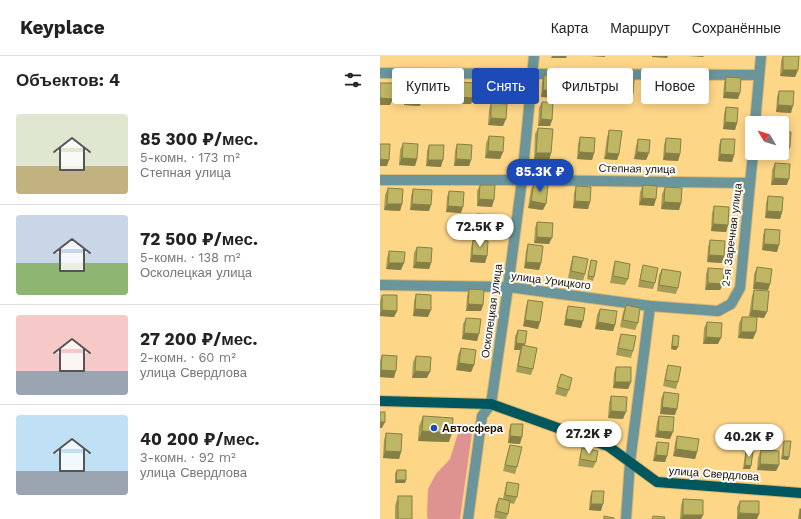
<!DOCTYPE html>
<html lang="ru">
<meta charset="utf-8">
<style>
body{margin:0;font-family:"Work Sans",sans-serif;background:#f2f2f2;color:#222;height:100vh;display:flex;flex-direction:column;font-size:15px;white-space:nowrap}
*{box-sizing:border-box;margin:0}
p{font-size:13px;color:#767676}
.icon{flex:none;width:22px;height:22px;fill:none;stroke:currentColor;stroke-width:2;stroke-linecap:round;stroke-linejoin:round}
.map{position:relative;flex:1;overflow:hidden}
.side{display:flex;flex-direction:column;background:#fff;width:380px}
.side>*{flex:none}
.hud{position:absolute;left:12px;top:12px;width:349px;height:36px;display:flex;gap:8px}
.needle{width:26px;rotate:308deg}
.tools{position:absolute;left:365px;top:60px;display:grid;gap:8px}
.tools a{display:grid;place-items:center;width:44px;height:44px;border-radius:4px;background:#fff;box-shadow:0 2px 10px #0003;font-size:20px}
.price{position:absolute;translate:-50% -34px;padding:0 9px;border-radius:14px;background:#fff;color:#222;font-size:13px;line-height:26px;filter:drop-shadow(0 1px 2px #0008)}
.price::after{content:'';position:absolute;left:50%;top:24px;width:12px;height:9px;margin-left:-6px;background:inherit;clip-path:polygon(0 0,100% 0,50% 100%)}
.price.on{background:#1c4bb8;color:#fff}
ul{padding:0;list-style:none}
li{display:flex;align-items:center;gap:12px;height:100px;padding:0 16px}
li+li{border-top:1px solid #e0e0e0}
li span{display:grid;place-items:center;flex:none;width:112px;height:80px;border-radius:4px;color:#555}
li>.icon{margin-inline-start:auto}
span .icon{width:48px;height:48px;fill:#fffc;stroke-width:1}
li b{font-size:17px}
h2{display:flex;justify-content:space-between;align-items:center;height:48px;padding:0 16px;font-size:17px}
.pill{padding:0 14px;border-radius:4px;background:#fff;box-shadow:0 2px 10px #0003;font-size:14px;line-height:36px}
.pill.on{background:#1c4bb8;color:#fff}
header{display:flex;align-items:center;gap:24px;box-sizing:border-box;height:56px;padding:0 20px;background:#fff;border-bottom:1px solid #e0e0e0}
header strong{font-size:19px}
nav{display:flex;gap:22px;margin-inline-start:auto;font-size:14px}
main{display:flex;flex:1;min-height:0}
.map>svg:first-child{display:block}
.green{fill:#dd9490}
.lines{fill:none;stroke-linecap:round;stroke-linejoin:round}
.minor-casing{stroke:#dab772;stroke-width:12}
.major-casing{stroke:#dab772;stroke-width:12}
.minor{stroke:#6a959a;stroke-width:10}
.major{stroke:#00575e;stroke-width:10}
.wall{fill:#a49d55}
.shaded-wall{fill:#867f45}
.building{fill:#bfb663;stroke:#867f45}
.poi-dot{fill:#1c4bb8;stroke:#fdfdfd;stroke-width:1.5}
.labels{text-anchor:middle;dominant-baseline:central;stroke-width:4;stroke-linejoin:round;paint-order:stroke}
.street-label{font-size:11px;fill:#1e1300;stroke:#fdfdfd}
.poi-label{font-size:11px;font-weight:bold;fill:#1e1300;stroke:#fdfdfd;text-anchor:start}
</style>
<header>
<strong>Keyplace</strong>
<nav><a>Карта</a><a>Маршрут</a><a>Сохранённые</a></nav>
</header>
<main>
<section class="side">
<h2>Объектов: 4<svg class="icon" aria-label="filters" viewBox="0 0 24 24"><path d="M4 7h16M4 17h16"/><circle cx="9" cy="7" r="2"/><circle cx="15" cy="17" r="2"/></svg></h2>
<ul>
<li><span style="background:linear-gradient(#dfe7d0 65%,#c2b280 0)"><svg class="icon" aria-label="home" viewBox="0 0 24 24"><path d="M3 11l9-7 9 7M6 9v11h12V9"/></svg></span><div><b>85 300 ₽/мес.</b><p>5-комн. · 173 m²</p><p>Степная улица</p></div></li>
<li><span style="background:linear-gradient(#c9d6e8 60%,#8fb573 0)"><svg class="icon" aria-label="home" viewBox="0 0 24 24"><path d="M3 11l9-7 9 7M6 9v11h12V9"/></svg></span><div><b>72 500 ₽/мес.</b><p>5-комн. · 138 m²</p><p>Осколецкая улица</p></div></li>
<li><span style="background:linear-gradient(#f6c9c9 70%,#9aa5b1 0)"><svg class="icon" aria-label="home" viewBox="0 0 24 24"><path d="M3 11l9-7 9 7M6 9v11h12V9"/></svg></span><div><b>27 200 ₽/мес.</b><p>2-комн. · 60 m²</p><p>улица Свердлова</p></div></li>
<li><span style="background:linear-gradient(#bfe0f5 70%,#9aa5b1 0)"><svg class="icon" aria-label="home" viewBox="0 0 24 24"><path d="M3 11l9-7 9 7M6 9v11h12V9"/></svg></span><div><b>40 200 ₽/мес.</b><p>3-комн. · 92 m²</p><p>улица Свердлова</p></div></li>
</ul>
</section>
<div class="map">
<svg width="421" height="463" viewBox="0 0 421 463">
<rect width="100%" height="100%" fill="#fed688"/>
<!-- green -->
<path class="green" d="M80 371H88L92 377 80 463H48L47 460 48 433 56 418 70 403Z"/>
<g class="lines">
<!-- minor casing -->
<g class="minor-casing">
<g id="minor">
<path d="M0 17 379 19"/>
<path d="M375 67 381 0"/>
<path d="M0 124H142L370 127"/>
<path d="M0 229 128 231 270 250 338 255 351 248 360 232 373 97"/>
<path d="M88 463 102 360 111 348 128 231 142 124 154 0"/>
<path d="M246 463 250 406 270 250"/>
</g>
</g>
<!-- major casing -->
<g class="major-casing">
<path id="major" d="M0 345 111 348 228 390 277 426 421 437"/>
</g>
<!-- minor -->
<use href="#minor" class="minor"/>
<!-- major -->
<use href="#major" class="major"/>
</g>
<!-- wall -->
<g class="wall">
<path d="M403 0H419L418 14 415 21 400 20 401 5Z"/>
<path d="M113 19 125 42 110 41 111 26Z"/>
<path d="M164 19 176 42 161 41 162 26Z"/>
<path d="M346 21 358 43 343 42 344 27Z"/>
<path d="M239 22 251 44H236L237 29Z"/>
<path d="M304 22 318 38 316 45 301 44 302 29Z"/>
<path d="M210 24 222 46 207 45 208 30Z"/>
<path d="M271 24 283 47 268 46 269 31Z"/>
<path d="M51 25 66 38 63 45 48 44 49 32Z"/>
<path d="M79 26 91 48H76L77 32Z"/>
<path d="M28 27 40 50 24 49 25 34Z"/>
<path d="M399 35 411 57 396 56 397 41Z"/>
<path d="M162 46 172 64 170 70H158L159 52Z"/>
<path d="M111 47 123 70 108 69 109 54Z"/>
<path d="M346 51 357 67 355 74 343 73 344 58Z"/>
<path d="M158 72 171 97 169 104 154 103 155 78Z"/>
<path d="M229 74 239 98 237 104 224 103 227 81Z"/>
<path d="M109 80 123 96 120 103 105 102 106 87Z"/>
<path d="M200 81 214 97 212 104 197 103 198 88Z"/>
<path d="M286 82 300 98 298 105 283 104 284 89Z"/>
<path d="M258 83 269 97 266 104 254 103 256 90Z"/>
<path d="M341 83 354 99 352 106 338 105 339 89Z"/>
<path d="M23 87 37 103 35 110 19 109 20 94Z"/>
<path d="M77 88 91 104 89 110H74L75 95Z"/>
<path d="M49 89 61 111 46 110 47 95Z"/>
<path d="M395 107 407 129H391L392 114Z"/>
<path d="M154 127 163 154 148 152 151 133Z"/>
<path d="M100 129 112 151 97 150V135Z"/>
<path d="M263 129 274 150 259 149 260 136Z"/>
<path d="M196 130 210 146 208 153 193 152 194 137Z"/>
<path d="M285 131 301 147 299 154 281 153 282 138Z"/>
<path d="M8 132 22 148 20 155 4 154 5 139Z"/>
<path d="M33 133 49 155 30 154 31 140Z"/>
<path d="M69 135 81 157 66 156 67 141Z"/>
<path d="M388 140 402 156 400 163 385 162 386 147Z"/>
<path d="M334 150 348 169 346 176 331 175 332 157Z"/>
<path d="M97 158 111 174 108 181 93 180 94 165Z"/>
<path d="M157 166 169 188 154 187 155 172Z"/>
<path d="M385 173 397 196 382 194 383 179Z"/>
<path d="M93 184 107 200 105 207 90 206 91 191Z"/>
<path d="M330 184 344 200 342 207 327 206 328 191Z"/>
<path d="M148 188 161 207 159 214 144 212 146 195Z"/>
<path d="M37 191 51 207 49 213 33 212 34 197Z"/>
<path d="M9 195 21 214 6 213 7 202Z"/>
<path d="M193 200 205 218 203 225 188 222 191 207Z"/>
<path d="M211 204 214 221 213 225 207 223Z"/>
<path d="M235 205 248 223 245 229 230 227 233 212Z"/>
<path d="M263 209 275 227 273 233 258 231 261 216Z"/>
<path d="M377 211 390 228 388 234 373 233 374 218Z"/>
<path d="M328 212 343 228 340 234H325L326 218Z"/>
<path d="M282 213 298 232 296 238 277 235 279 219Z"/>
<path d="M89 233 103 249 101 255H86L87 240Z"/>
<path d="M374 234 384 262 377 261 373 283 358 282 359 267 362 261H376L369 260 372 240Z"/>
<path d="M36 238 48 261 33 260 34 245Z"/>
<path d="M2 239 17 255 14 261 0 260V245Z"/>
<path d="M148 244 158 273 143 270 146 251Z"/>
<path d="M246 249 258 267 255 274 240 271 243 256Z"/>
<path d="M188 250 201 272 184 269 186 256Z"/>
<path d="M220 253 235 269 233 275 215 273 217 259Z"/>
<path d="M86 262 97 285 82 283 83 268Z"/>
<path d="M327 266 338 288H323L324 272Z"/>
<path d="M138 274 145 288V290L153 313 151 319 136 316 140 294H134L135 280Z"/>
<path d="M241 278 253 295 251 302 236 299 239 284Z"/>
<path d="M293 279 298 291 296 294 291 293 292 283Z"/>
<path d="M81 292 94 309 91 316 76 314 78 299Z"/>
<path d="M2 299 14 322 0 321V305Z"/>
<path d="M36 300 47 322H32L33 306Z"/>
<path d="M288 309 298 326 296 333 283 330 286 316Z"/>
<path d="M236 311 251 326 248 333 233 332 234 317Z"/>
<path d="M181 318 189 334 186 341 175 338Z"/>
<path d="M284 336 295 359 280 358 281 343Z"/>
<path d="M231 340 243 363 228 362 229 347Z"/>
<path d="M43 360 69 386 38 385 39 370Z"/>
<path d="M279 360 290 383 275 381 277 366Z"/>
<path d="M131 368 140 388 128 387 129 374Z"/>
<path d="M6 377 21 396 19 403 3 402 4 384Z"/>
<path d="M297 380 317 396 315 403 293 400 295 387Z"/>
<path d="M404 385 409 401 408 404 401 403 403 388Z"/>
<path d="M277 386 287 400 285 406 273 405 275 392Z"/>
<path d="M130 389 137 411 135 418 123 415 128 395Z"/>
<path d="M202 392 216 406 213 412 198 410 200 399Z"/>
<path d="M381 394 399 409 396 415 377 414 378 401Z"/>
<path d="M366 395 371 410 370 413H363L365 398Z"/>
<path d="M17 414 25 427H15V417Z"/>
<path d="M127 426 137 441 134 448 130 447 128 458 126 463H120L114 462 116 449 119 442 123 443 125 433Z"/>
<path d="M212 435 221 455 209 454 210 441Z"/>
<path d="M18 440 32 463H15V450Z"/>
<path d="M303 443 323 459 321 463H300L301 449Z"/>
<path d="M360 445 377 463H357V451Z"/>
<path d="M420 453 421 463H418V460Z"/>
</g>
<!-- shaded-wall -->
<g class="shaded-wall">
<path d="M172 0H187L186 2H171Z"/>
<path d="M210 0H225V1Z"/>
<path d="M272 0H288L287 2 272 1Z"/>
<path d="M308 0H324L323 1Z"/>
<path d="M403 14H418L415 21 400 20Z"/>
<path d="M112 34 128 35 125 42 110 41Z"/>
<path d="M163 34 178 35 176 42 161 41Z"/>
<path d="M345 36 360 37 358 43 343 42Z"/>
<path d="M238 37 253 38 251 44H236Z"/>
<path d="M303 37 318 38 316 45 301 44Z"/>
<path d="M51 38H66L63 45 48 44Z"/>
<path d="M209 39 224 40 222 46 207 45Z"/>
<path d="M270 39 285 40 283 47 268 46Z"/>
<path d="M78 41 94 42 91 48H76Z"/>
<path d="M0 42 13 43 10 49H0Z"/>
<path d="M27 43H42L40 50 24 49Z"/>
<path d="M398 49 413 50 411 57 396 56Z"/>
<path d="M111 62 126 63 123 70 108 69Z"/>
<path d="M161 63 172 64 170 70H158Z"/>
<path d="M345 66 357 67 355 74 343 73Z"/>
<path d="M402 90 410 91 408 97H399H402Z"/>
<path d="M108 95 123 96 120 103 105 102Z"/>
<path d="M199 96 214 97 212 104 197 103Z"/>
<path d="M257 96 269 97 266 104 254 103Z"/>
<path d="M156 97H171L169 104 154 103Z"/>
<path d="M227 97 239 98 237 104 224 103Z"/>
<path d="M285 97 300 98 298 105 283 104Z"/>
<path d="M340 98 354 99 352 106 338 105Z"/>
<path d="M22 102 37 103 35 110 19 109Z"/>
<path d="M0 103 9 104 7 110H0Z"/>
<path d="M76 103 91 104 89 110H74Z"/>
<path d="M48 104H63L61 111 46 110Z"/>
<path d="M394 122 409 123 407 129H391Z"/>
<path d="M262 142 276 143 274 150 259 149Z"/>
<path d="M99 143 114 144 112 151 97 150Z"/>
<path d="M151 145 166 148 163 154 148 152Z"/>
<path d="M195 145 210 146 208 153 193 152Z"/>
<path d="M284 146 301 147 299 154 281 153Z"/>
<path d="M7 148H22L20 155 4 154Z"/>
<path d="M32 148 51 149 49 155 30 154Z"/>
<path d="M68 150 83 151 81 157 66 156Z"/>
<path d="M387 155 402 156 400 163 385 162Z"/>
<path d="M333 168 348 169 346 176 331 175Z"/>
<path d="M96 174H111L108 181 93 180Z"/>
<path d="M157 181 172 182 169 188 154 187Z"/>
<path d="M384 188 399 189 397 196 382 194Z"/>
<path d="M92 199 107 200 105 207 90 206Z"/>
<path d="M329 199 344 200 342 207 327 206Z"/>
<path d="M36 206 51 207 49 213 33 212Z"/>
<path d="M146 206 161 207 159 214 144 212Z"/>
<path d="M9 207H24L21 214 6 213Z"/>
<path d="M375 226 390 228 388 234 373 233Z"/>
<path d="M328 227 343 228 340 234H325Z"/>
<path d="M88 248 103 249 101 255H86Z"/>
<path d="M35 253 51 254 48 261 33 260Z"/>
<path d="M2 254 17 255 14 261 0 260V258Z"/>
<path d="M372 254 387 256 384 262 369 260Z"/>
<path d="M186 263 203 265 201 272 184 269Z"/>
<path d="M145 264 160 266 158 273 143 270Z"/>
<path d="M218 266 235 269 233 275 215 273Z"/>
<path d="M361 276H376L373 283 358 282Z"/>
<path d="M84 277 99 278 97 285 82 283Z"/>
<path d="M326 281 341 282 338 288H323Z"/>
<path d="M136 287 145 288 143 295 142 289 140 294H134Z"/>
<path d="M292 290 298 291 296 294 291 293Z"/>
<path d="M79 307 94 309 91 316 76 314Z"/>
<path d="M1 314 16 315 14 322 0 321V318Z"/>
<path d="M35 315 50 316 47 322H32Z"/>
<path d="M235 326H251L248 333 233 332Z"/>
<path d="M282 351 297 353 295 359 280 358Z"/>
<path d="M231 355 246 356 243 363 228 362Z"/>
<path d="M0 366H5L2 372H0Z"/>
<path d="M42 375 72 377 69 386 38 385Z"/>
<path d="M278 375 293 376 290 383 275 381Z"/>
<path d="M130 380 142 381 140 388 128 387Z"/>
<path d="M296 393 317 396 315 403 293 400Z"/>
<path d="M5 395 21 396 19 403 3 402Z"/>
<path d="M276 399 287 400 285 406 273 405Z"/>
<path d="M403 400 409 401 408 404 401 403Z"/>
<path d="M380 408 399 409 396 415 377 414Z"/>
<path d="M365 409 371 410 370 413H363Z"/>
<path d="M16 424H26L25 427H15Z"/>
<path d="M211 448H223L221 455 209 454Z"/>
<path d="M359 457 379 458 377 463H357Z"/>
<path d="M303 459H323L321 463H301Z"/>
</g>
<!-- building -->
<g class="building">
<path d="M403 0H419L418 14H403Z"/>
<path d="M113 19 128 20V35L112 34Z"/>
<path d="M164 19 179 20 178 35 163 34Z"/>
<path d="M346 21 361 22 360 37 345 36Z"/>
<path d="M239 22 254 23 253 38 238 37Z"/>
<path d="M304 22 319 23 318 38 303 37Z"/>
<path d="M210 24 225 25 224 40 209 39Z"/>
<path d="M271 24 286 25 285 40 270 39Z"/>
<path d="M51 25 67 26 66 38H51Z"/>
<path d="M79 26 94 27V42L78 41Z"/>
<path d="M0 27H14L13 43 0 42Z"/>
<path d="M28 27 43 28 42 43H27Z"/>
<path d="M399 35H414L413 50 398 49Z"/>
<path d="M162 46H173L172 64 161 63Z"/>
<path d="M111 47 127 48 126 63 111 62Z"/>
<path d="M346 51 358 52 357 67 345 66Z"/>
<path d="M158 72 173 73 171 97H156Z"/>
<path d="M229 74 242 75 239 98 227 97Z"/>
<path d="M402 75 411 76 410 91 402 90Z"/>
<path d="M109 80 124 81 123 96 108 95Z"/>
<path d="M200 81 215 82 214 97 199 96Z"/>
<path d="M286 82 301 83 300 98 285 97Z"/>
<path d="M258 83 270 84 269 97 257 96Z"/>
<path d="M341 83H355L354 99 340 98Z"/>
<path d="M23 87 38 88 37 103 22 102Z"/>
<path d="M0 88H10L9 104 0 103Z"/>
<path d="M77 88 92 89 91 104 76 103Z"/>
<path d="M49 89H64L63 104H48Z"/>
<path d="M395 107 410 108 409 123 394 122Z"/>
<path d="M154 127 168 129 166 148 151 145Z"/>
<path d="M100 129H115L114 144 99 143Z"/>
<path d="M263 129 277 130 276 143 262 142Z"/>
<path d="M196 130 211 131 210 146 195 145Z"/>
<path d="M285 131 302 132 301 147 284 146Z"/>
<path d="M8 132 23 133 22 148H7Z"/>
<path d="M33 133 52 134 51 149 32 148Z"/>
<path d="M69 135 84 136 83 151 68 150Z"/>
<path d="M388 140 403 141 402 156 387 155Z"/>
<path d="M334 150 349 151 348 169 333 168Z"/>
<path d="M97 158 112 159 111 174H96Z"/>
<path d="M157 166 173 167 172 182 157 181Z"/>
<path d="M385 173 400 174 399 189 384 188Z"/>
<path d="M93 184 108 185 107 200 92 199Z"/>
<path d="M330 184 345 185 344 200 329 199Z"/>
<path d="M148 188 163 190 161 207 146 206Z"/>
<path d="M37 191 52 192 51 207 36 206Z"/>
<path d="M9 195 25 196 24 207H9Z"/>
<path d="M193 200 208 203 205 218 191 215Z"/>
<path d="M211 204 217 205 214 221 208 220Z"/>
<path d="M235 205 250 208 248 223 233 220Z"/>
<path d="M263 209 278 212 275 227 260 224Z"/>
<path d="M377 211 392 213 390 228 375 226Z"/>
<path d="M328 212 344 213 343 228 328 227Z"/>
<path d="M282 213 301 216 298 232 279 229Z"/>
<path d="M89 233 104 234 103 249 88 248Z"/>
<path d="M374 234 389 235 387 256 372 254Z"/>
<path d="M36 238 51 239V254L35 253Z"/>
<path d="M2 239H17V255L2 254Z"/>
<path d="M148 244 163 246 160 266 145 264Z"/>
<path d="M246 249 260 252 258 267 243 264Z"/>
<path d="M188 250 205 252 203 265 186 263Z"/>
<path d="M220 253 237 255 235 269 218 266Z"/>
<path d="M362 261H377L376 276H361Z"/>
<path d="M86 262 101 263 99 278 84 277Z"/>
<path d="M327 266 342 267 341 282 326 281Z"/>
<path d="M138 274 147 275 145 288 136 287Z"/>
<path d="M241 278 256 280 253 295 238 292Z"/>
<path d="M293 279 299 280 298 291 292 290Z"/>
<path d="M142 289 157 292 153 313 138 310Z"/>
<path d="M81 292 96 294 94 309 79 307Z"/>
<path d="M2 299 17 300 16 315 1 314Z"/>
<path d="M36 300 51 301 50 316 35 315Z"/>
<path d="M288 309 301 311 298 326 285 324Z"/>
<path d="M236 311H251V326H235Z"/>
<path d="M181 318 192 322 189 334 177 331Z"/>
<path d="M284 336 299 338 297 353 282 351Z"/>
<path d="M231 340 247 341 246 356 231 355Z"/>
<rect x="0" y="356" width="5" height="10"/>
<path d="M43 360 73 362 72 377 42 375Z"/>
<path d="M279 360 294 361 293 376 278 375Z"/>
<path d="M131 368H143L142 381 130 380Z"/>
<path d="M6 377 22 378 21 396 5 395Z"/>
<path d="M297 380 319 383 317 396 296 393Z"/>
<path d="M404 385H411L409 401 403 400Z"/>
<path d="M277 386 289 387 287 400 276 399Z"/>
<path d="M130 389 142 391 137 411 125 409Z"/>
<path d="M202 392 218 395 216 406 200 403Z"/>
<path d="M381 394 399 395V409L380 408Z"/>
<path d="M366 395H373L371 410 365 409Z"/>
<path d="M17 414H26V424H16Z"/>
<path d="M127 426 139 428 137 441 125 439Z"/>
<path d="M212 435H224L223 448H211Z"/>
<rect x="18" y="440" width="14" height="23"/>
<path d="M119 442 130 445 128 458 116 455Z"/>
<path d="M303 443 323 444V459H303Z"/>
<path d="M360 445H379V458L359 457Z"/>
<rect x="420" y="453" width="1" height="10"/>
<path d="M224 460 234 462V463H224Z"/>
<path d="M273 460 285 461 284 463H272Z"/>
</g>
<!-- markers -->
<circle class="poi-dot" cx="54" cy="372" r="4"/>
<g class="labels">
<!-- street labels -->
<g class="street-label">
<text transform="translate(257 113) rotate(1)">Степная улица</text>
<text transform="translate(352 179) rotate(-83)">2-я Заречная улица</text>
<text transform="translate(171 225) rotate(7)">улица Урицкого</text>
<text transform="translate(112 255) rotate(-82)">Осколецкая улица</text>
<text transform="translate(334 418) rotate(4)">улица Свердлова</text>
</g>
<!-- poi labels -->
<g class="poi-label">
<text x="62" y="372">Автосфера</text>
</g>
</g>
</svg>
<div class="tools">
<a><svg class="needle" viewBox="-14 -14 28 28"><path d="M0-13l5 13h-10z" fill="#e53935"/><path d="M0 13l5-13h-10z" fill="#767676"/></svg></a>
</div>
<b class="price on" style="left:160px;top:137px">85.3K ₽</b>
<b class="price" style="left:100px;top:192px">72.5K ₽</b>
<b class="price" style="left:209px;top:399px">27.2K ₽</b>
<b class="price" style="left:369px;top:402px">40.2K ₽</b>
<div class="hud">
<a class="pill">Купить</a>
<a class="pill on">Снять</a>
<a class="pill">Фильтры</a>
<a class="pill">Новое</a>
</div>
</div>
</main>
